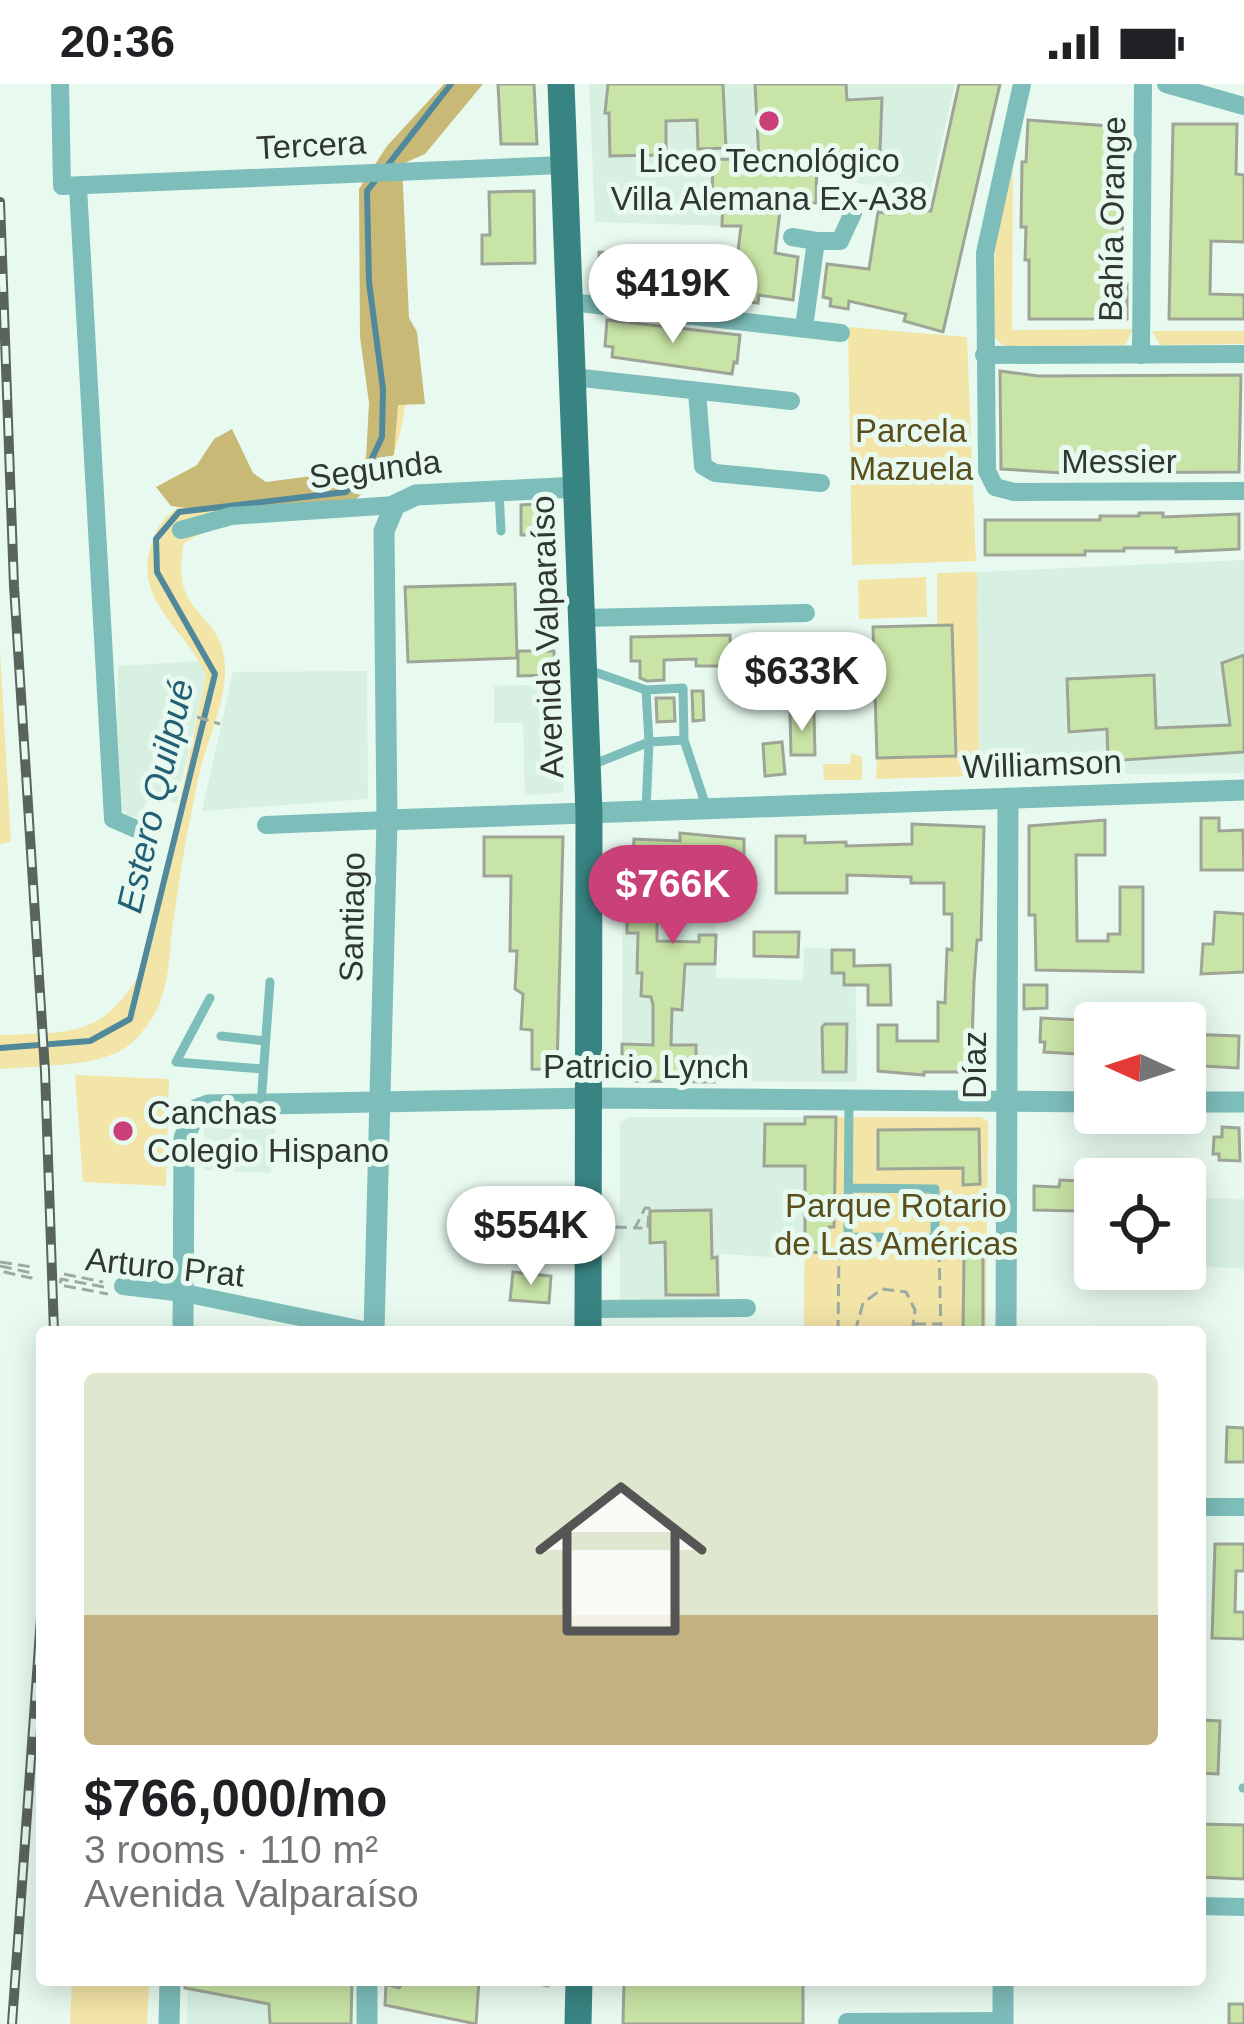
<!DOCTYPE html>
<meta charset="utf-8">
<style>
body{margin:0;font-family:Arial,sans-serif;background:#f2f2f2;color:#202124;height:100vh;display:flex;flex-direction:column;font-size:45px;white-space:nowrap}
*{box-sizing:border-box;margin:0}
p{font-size:39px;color:#757577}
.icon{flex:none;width:66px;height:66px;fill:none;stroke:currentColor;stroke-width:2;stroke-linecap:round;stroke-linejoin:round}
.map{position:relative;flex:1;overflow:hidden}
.drawer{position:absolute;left:36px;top:1242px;width:1170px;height:660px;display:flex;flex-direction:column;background:#fff;border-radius:12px;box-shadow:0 6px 30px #0003}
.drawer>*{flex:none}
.needle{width:78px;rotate:273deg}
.fabs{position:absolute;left:1074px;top:918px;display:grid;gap:24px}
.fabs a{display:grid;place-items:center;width:132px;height:132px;border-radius:12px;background:#fff;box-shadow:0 6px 30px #0003;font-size:60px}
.price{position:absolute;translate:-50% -102px;padding:0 27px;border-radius:42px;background:#fff;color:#222;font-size:39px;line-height:78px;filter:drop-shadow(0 3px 6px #0008)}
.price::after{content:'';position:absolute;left:50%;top:72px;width:36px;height:27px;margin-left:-18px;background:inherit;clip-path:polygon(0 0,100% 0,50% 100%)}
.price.current{background:#ca4079;color:#fff}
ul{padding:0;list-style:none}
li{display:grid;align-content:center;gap:24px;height:636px;padding:0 48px}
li+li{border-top:3px solid #e0e0e0}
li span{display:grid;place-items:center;height:372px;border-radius:12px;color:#555}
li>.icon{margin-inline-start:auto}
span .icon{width:216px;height:216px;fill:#fffc;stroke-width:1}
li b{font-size:51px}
.status{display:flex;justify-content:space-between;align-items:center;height:84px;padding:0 60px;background:#fff;direction:ltr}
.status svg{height:33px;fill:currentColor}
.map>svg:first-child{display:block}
.built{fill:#d7f0e1}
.green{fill:#f3e4a8}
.forest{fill:#c9b977}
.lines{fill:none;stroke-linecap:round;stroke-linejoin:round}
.stream{stroke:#51899c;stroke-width:6}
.building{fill:#c8e4a6;stroke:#9ea596;stroke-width:3}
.path{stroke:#9daaa2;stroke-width:3;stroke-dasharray:12 6;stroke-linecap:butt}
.service{stroke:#7dbdba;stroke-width:9}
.minor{stroke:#7dbdba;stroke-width:18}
.tertiary{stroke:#7dbdba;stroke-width:21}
.primary{stroke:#388482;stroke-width:27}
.rail-casing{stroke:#5a645e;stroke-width:10}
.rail{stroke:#e8faef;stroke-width:6;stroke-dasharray:18;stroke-linecap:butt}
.poi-dot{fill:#ca4079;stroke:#e8faef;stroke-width:4.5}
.labels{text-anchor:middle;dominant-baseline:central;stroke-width:10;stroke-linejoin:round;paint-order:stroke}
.street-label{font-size:33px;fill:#303733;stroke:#e8faef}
.poi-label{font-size:33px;fill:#303733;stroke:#e8faef}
.park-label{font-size:33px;fill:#5a4e1c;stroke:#e8faef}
.water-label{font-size:36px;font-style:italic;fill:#236075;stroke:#e8faef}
</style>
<div class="status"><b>20:36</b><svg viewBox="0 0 49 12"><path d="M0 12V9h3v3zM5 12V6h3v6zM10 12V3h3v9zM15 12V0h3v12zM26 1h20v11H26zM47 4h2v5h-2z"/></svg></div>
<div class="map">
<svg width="1244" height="1940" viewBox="0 0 1244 1940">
<rect width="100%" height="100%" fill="#e8faef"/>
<!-- built -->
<g class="built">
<path d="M589 0H955L930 109 850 98 852 79 762 76 761 143 595 138Z"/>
<path d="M1244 476V689L979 692 977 488Z"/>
<path d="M202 577 207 588 177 718H145L144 734 128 732 115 717 118 582Z"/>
<path d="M367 587 368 715 202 727 233 588Z"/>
<path d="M560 600 564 705 561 709 525 711 523 639H494V602Z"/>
<path d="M623 789 716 791V894L803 896 804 864 855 865 857 998 633 997 622 984Z"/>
<path d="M212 1032H276L271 1089 204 1086V1040Z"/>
<path d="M628 1033H805V1175L720 1170V1215L620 1217V1039Z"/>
<path d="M1200 1114 1244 1115V1185L1199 1182Z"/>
<path d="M188 1896H352L351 1940H187Z"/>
</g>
<!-- green -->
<g class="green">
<path d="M446 37 398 90C402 169 426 323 384 389L223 437 184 459C168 534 223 525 225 582 226 619 208 653 200 688 189 735 181 784 174 832 169 862 171 891 159 921 152 937 139 954 125 964 97 983 34 982 0 985V951C79 949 108 951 147 876L206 591C187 546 135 519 150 465 155 444 164 432 182 421L356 389 371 363 369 108Z"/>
<path d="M1013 86 1012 246 1133 245 1125 261 1004 262 993 252 995 158Z"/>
<path d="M848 243 967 253 976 477 852 481Z"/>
<path d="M1152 247H1244V260L1160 261Z"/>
<path d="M977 488 979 692 876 695 877 674 956 671 952 541H937V489Z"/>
<path d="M926 493 927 533 859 535 858 496Z"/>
<path d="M0 566 11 758 0 760Z"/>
<path d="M851 669 862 673V696H824L823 680H850Z"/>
<path d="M75 991 169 995 166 1102 83 1098Z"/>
<path d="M805 1033H981L988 1038 986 1248H804Z"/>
<path d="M72 1896 149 1897 147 1940H70Z"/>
</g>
<!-- forest -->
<path class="forest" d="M444 0H483L425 70 402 80 409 234 417 248 425 320 398 321 393 383 349 421 225 428 171 422 156 403 197 381 214 355 232 345 253 389 266 398 342 388 366 375 369 319 360 253 359 105 387 62Z"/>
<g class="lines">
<!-- stream -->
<g class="stream">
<path d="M387 82 451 0"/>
<path d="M0 964 90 957 130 935 215 590 157 488 156 455 179 428 346 408 367 385 382 353 383 305 369 198 367 107 378 93"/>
</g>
</g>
<!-- building -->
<g class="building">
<path d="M498 0H534L537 60H501Z"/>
<path d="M608 0H723L726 64 698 65 697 36 666 37V65H657V71L610 72 609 29H605Z"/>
<path d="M755 0H846L847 16 882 14 880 67 817 70 816 119H792L787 121V127H780L775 169 798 173 793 216 759 211 758 219 719 214 718 221 600 206 599 168 737 177 741 142H722L723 111H712L713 75 759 76Z"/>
<path d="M959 0H1000L943 248 904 237 906 230 849 217 848 225 830 222 831 215 823 213 827 180 869 185 878 128 890 130 892 121 931 127Z"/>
<path d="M1028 36 1123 43 1122 201 1127 200V235H1029V176H1025L1026 143H1021L1022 78H1026Z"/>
<path d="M1173 40H1237L1236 90 1244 91V158L1211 157 1210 210 1244 211V235H1169Z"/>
<path d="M534 107 535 179 482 180V151H490L489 108Z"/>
<path d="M607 236 740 251 737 279 734 278 732 290 612 273 613 263 605 262Z"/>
<path d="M1000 287 1038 292 1241 291 1239 388 1063 389 1001 385Z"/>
<path d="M555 419 556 451H521V421Z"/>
<path d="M1139 429H1163V433L1239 430V465L1176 468V464H1124V467H1085V471H985V436H1100V432H1139Z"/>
<path d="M515 500 517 574 408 578 405 503Z"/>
<path d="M952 541 956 672 877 674 873 543Z"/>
<path d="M730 551 731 582H696V575L664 576V596L647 597 640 594V577H631V553Z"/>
<path d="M518 567H554L555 591 518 592Z"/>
<path d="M1244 571V668L1108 677 1107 645 1069 648 1067 595 1154 591 1156 644 1230 641 1222 579Z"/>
<path d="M692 607H703L704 636 693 637Z"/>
<path d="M656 614H674L675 637 657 638Z"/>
<path d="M790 628H814L815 671H791Z"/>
<path d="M782 658 785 690 765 692 763 660Z"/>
<path d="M1201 734H1219V747L1243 746 1244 786H1201Z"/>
<path d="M1105 736V771H1076L1077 857H1108V850H1120V803H1143V888L1036 886 1035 831H1029V742Z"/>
<path d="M912 740 984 743 981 856H977L974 898 972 959H978L977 988H924V991L878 987V941H897V957H938V918L945 919 947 865 952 866V830H944V799H911V793L847 791V809H776V752H805V759L846 758V762L912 760Z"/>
<path d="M680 749 744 755V810L738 812H720V789L657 787V857L699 858V851H716L715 880H685L682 926 672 925 671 961H696V981H715L714 998 633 997 622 984V960L653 961V921L651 913 641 912 642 889H637L638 849H627V792H632L634 755 680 757Z"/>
<path d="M484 753H563L557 986 532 985V946L521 945 523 910 515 905 517 867H510L511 792H484Z"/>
<path d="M1215 828 1244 830V888L1201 890 1203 860H1213Z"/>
<path d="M754 848H799L798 873 754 872Z"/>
<path d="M832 866H854V882L890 881 891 921H868V901H844V889H832Z"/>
<path d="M1024 901H1047V924L1024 925Z"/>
<path d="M1080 927H1095V971L1044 968 1045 958H1040L1041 934 1080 936Z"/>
<path d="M825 940H847L846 988H823L822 943Z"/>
<path d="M1185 950 1239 952 1238 984 1185 981Z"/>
<path d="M805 1033H836L834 1143H829L828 1169 805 1168V1082H764L765 1040H805Z"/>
<path d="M1222 1043 1239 1044 1240 1077 1219 1076V1070H1213L1214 1053H1222Z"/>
<path d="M979 1045 980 1100 963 1101V1084L878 1085V1046Z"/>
<path d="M1060 1096 1079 1097 1078 1127 1034 1126V1102L1059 1103Z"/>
<path d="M711 1126 712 1174 717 1173 718 1211H666L665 1158 650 1159V1127Z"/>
<path d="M964 1171H983V1248H963Z"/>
<path d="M513 1188 551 1192 549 1219 510 1216Z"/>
<path d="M1227 1343 1244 1344V1378H1226Z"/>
<path d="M1215 1460H1244V1487H1236L1235 1528H1244V1555L1212 1554Z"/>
<path d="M1200 1636 1220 1637 1218 1690 1200 1689Z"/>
<path d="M1200 1740 1244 1741V1795L1200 1793Z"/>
<path d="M185 1896H352L351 1940H270L269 1920 185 1904Z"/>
<path d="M405 1896H479L476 1940 385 1921 386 1900 399 1904Z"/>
<path d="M624 1896H803V1940H623Z"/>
<rect x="1229" y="1920" width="15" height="20"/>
</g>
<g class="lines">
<!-- path -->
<g class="path">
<path d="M360 376 371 403"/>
<path d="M343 387 352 406"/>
<path d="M197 633 220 640"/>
<path d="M615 1143 635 1144 645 1124H649L648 1144H635"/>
<path d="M939 1166 941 1248"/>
<path d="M0 1178 32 1183"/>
<path d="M0 1182 32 1189 31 1194 0 1187"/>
<path d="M64 1190 103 1198"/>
<path d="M104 1203 61 1195 60 1201 108 1210"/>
<path d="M914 1240H939"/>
<path d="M838 1248 839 1164"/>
<path d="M855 1248 863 1219 882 1205 906 1208 915 1226 912 1248"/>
<path d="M520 1896 553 1903"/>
</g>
<!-- service -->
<g class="service">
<path d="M499 407 501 447"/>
<path d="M589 586 646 606 683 604 684 656 707 725"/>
<path d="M646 606 649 658 646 726"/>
<path d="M592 681 649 658 684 656"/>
<path d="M210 914 176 978 263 985"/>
<path d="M221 952 265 957"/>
<path d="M261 1020 270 898"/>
<path d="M848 1104 935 1105V1154L848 1153 849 1016"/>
<path d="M1243 1704H1244"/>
</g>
<!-- minor -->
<g class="minor">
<path d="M60 0 62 102 563 81"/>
<path d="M1022 0 985 169 987 387 995 403 1014 408 1244 407"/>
<path d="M1166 0 1244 22"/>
<path d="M78 103 113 735 136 745"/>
<path d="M792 153 816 157"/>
<path d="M571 218 841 249"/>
<path d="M804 243 816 157H840L853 129"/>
<path d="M984 271 1244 270"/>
<path d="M1141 271 1143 0"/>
<path d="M573 293 791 317"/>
<path d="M697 308 703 382 715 389 821 399"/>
<path d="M181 446 231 432 395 421"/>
<path d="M582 534 806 529"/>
<path d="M266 741 387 736"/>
<path d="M123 1202 184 1209 373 1248"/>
<path d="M588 1225 747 1224"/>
<path d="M1200 1423H1244"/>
<path d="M1200 1822 1244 1823"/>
<path d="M847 1938 1003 1937"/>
</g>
<!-- tertiary -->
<g class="tertiary">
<path d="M387 736 1244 706"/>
<path d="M1185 1018H1244"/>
<path d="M183 1248 184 1054 197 1025 208 1021 591 1014 1095 1018"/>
<path d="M374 1248 387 736 384 447 395 421 416 411 578 403"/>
<path d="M1006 1248 1008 714"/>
<path d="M1003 1896V1940"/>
<path d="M169 1940 170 1896"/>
<path d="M367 1940V1896"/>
</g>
<!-- primary -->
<g class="primary">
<path d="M561 0 589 729 588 1248"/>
<path d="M578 1940 579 1896"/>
</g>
<!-- rail casing -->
<g class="rail-casing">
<g id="rail">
<path d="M0 118 14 502 45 987 54 1248"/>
<path d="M12 1940 42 1520"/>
</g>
</g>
<!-- rail -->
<use href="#rail" class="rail"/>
</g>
<!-- markers -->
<g class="poi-dot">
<circle cx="769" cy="37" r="12"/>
<circle cx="123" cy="1047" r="12"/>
</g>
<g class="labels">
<!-- street labels -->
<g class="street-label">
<text transform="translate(311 61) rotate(-3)">Tercera</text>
<text transform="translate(1112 135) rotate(-89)">Bahía Orange</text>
<text x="1119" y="377">Messier</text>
<text transform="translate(375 385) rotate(-7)">Segunda</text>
<text transform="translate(547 553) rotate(-92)">Avenida Valparaíso</text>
<text transform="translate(1042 680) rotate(-2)">Williamson</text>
<text transform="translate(352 833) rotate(-89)">Santiago</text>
<text transform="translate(974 981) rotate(-90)">Díaz</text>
<text x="646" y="982">Patricio Lynch</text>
<text transform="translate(165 1183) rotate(6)">Arturo Prat</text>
</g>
<!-- poi labels -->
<g class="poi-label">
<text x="769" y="76">Liceo Tecnológico<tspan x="769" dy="38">Villa Alemana Ex-A38</tspan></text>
<text x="147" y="1028" text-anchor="start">Canchas<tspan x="147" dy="38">Colegio Hispano</tspan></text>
</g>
<!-- park labels -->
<g class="park-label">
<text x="911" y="346">Parcela<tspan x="911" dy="38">Mazuela</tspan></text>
<text x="896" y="1121">Parque Rotario<tspan x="896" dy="38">de Las Américas</tspan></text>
</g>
<!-- water labels -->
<g class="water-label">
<text transform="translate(155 712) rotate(-77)">Estero Quilpué</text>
</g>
</g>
</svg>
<div class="fabs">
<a><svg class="needle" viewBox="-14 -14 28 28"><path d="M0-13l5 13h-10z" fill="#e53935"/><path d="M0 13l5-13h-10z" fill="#757577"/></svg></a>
<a><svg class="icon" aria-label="locate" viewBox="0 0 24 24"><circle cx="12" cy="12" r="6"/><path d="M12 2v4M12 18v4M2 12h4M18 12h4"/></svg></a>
</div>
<b class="price" style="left:673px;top:262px">$419K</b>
<b class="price" style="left:802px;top:650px">$633K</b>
<b class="price current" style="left:673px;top:863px">$766K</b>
<b class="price" style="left:531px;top:1204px">$554K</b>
<section class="drawer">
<ul>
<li><span style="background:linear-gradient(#dfe7d0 65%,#c2b280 0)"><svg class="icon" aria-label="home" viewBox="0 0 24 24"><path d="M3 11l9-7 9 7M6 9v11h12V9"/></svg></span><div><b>$766,000/mo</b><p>3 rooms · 110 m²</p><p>Avenida Valparaíso</p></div></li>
</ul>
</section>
</div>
